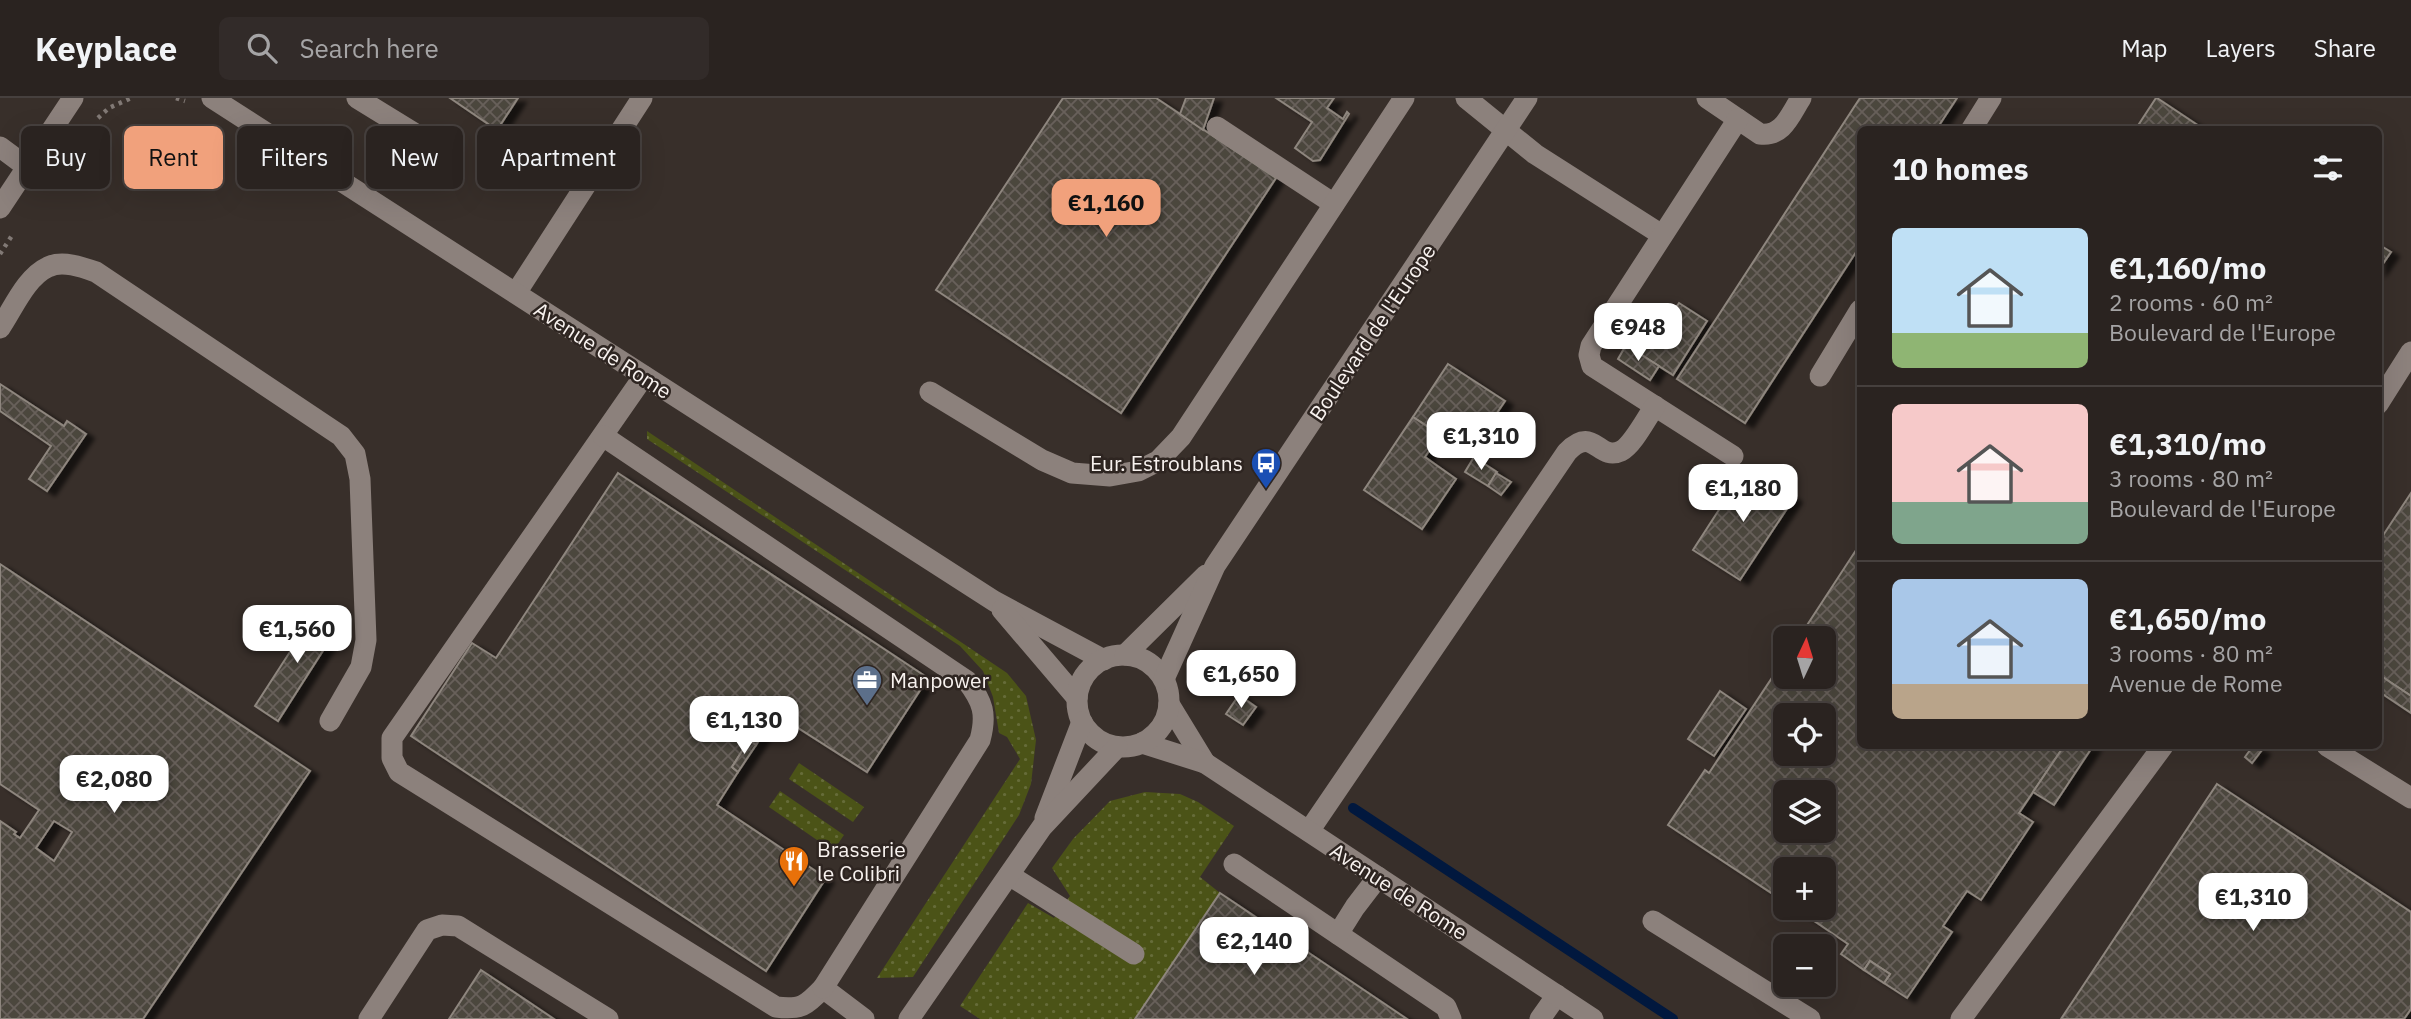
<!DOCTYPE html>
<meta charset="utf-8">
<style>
body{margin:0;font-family:"IBM Plex Sans",sans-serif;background:#322b29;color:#f1f3f6;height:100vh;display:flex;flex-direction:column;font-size:26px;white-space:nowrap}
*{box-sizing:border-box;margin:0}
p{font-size:23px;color:#a5a4a5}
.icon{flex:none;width:38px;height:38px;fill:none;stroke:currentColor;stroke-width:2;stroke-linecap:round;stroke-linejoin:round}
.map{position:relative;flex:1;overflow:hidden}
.sheet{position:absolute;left:1857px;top:28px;width:525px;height:623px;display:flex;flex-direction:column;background:#2a2320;border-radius:10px;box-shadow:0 7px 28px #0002,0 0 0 2px #46403e}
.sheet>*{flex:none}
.hud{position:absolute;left:21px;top:28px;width:665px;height:63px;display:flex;gap:14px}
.needle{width:46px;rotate:4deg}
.buttons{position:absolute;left:1773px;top:528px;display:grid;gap:14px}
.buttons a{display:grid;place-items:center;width:63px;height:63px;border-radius:10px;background:#2a2320;box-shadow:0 7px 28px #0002,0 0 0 2px #46403e;font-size:35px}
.price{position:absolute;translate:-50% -60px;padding:0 16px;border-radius:14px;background:#fff;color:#222;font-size:23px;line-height:46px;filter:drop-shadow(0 2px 4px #0008)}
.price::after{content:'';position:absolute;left:50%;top:42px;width:21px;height:16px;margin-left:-10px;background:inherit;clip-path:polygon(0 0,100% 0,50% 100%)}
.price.selected{background:#f1a17c;color:#111}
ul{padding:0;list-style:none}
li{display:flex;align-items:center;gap:21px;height:175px;padding:0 35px}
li+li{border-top:2px solid #46403e}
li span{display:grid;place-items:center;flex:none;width:196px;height:140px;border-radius:10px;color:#555}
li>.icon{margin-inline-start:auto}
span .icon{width:84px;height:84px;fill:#fffc;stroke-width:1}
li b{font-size:30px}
h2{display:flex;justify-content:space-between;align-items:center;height:84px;padding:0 35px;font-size:30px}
.pill{padding:0 24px;border-radius:10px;background:#2a2320;box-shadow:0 7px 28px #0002,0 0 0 2px #46403e;font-size:24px;line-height:63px}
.pill.selected{background:#f1a17c;color:#111}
header{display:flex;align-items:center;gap:42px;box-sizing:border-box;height:98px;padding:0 35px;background:#2a2320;border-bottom:2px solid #46403e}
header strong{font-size:33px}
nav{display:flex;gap:38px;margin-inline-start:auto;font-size:24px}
.search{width:490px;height:63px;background:#322b29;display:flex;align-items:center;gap:18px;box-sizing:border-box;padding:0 24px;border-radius:10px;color:#a5a4a5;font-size:26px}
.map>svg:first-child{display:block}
.green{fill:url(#green-dots)}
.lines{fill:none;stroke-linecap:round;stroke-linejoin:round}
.stream{stroke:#01183e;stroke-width:10}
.building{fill:url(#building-cross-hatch);stroke:#8e867e;stroke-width:2;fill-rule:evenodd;filter:url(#shadow)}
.path{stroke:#817975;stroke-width:4.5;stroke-dasharray:3.5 5;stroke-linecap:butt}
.service{stroke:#8c817c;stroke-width:21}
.minor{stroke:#8c817c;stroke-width:21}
.tertiary{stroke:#8c817c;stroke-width:21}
.labels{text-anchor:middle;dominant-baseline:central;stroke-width:5;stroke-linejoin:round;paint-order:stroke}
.street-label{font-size:21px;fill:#f8f2ef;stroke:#2e2521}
.poi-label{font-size:21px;fill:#f8f2ef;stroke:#2e2521;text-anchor:start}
</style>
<header>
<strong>Keyplace</strong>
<div class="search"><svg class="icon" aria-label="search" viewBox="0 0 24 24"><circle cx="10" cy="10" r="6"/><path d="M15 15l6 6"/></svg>Search here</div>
<nav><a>Map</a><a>Layers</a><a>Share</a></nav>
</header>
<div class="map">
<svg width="2411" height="921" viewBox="0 0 2411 921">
<defs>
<pattern id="green-dots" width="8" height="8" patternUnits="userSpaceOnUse" patternTransform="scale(1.75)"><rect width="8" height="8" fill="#4b5317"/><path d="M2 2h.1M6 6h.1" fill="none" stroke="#666c39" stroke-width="1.8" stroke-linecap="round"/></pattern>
<pattern id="building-cross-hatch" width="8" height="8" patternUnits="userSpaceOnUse" patternTransform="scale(1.75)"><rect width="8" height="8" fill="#4c463e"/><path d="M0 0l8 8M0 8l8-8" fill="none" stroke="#67615a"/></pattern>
<filter id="shadow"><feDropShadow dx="8" dy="4.5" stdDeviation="2" flood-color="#0009"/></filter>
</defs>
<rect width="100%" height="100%" fill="#382f2a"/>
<!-- green -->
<g class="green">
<path d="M647 333 1007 575 1026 598 1036 642 1031 686 1019 717 913 879 877 880 1020 661 1007 639 999 635 993 599 983 573 960 548 647 341Z"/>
<path d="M799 665 864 709 853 724 789 681Z"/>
<path d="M780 693 844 737 833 753 769 709Z"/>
<path d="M1145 694 1180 696 1198 704 1234 728 1200 779 1220 795 1135 921H980L960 908 1028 805 1054 820 1070 798 1052 770 1073 741 1110 703Z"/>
</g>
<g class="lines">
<!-- stream -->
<path class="stream" d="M1353 710 1673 921"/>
</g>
<!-- building -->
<g class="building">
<path d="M450 0H518L497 32Z"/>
<path d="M1063 0H1156L1276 80 1121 315 936 192Z"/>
<path d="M1186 0H1214L1203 32 1180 16Z"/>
<path d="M1276 0H1334L1327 10 1343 21 1347 14 1349 16 1320 62 1313 63 1295 50 1312 24Z"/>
<path d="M1860 0H1957L1936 32H1860V148L1745 325 1677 281Z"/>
<path d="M2156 0H2157L2205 32H2135Z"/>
<path d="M2378 146 2391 154 2378 173Z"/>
<path d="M1679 205 1707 223 1673 277 1626 247 1650 210 1668 221Z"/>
<path d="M1626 247 1659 268 1650 282 1618 261Z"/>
<path d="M1448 266 1505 303 1470 355 1413 319Z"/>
<path d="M0 286 64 328 67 323 86 336 47 393 29 381 51 348 0 313Z"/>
<path d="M1413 319 1440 337 1425 359 1456 381 1422 431 1364 392Z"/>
<path d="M1474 359 1497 374 1488 388 1465 374Z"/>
<path d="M1746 370 1794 400 1740 482 1693 452Z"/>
<path d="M618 375 928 580 867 674 776 616 756 647 749 642 732 669 738 674 717 707 826 780 766 873 411 638 472 545 496 560Z"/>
<path d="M1496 375 1511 384 1501 397 1488 388Z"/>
<path d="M2411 395V598L2378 576V445Z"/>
<path d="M1860 446V648H2064L2019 715 2033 724 1981 802 1967 793 1943 828 1952 834 1907 900 1884 885 1890 876 1870 863 1864 872 1841 856 1848 846 1795 810H1824V772H1785V804L1668 727 1705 672 1709 675 1785 560V579H1824V541H1798ZM1785 618H1824V656H1785ZM1785 695H1824V733H1785Z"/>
<path d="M0 466 310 673 143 921H0V723L16 734 14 736 20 740 39 712 0 686ZM54 723 72 734 54 763 36 750Z"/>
<path d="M317 512 340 526 278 623 255 608Z"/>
<path d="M2378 576 2411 598V615L2378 593Z"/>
<path d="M1720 593 1746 611 1714 658 1688 641Z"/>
<path d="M1239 597 1256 609 1243 627 1226 616Z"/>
<path d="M749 642 756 647 738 674 732 669Z"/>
<path d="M2064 648H2093L2054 707 2033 694Z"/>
<path d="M2253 648 2262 652 2252 665 2245 659Z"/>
<path d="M2217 686 2411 814V911L2404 921H2061Z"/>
<path d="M1220 795 1407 921H1135Z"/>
<path d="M1870 863 1890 876 1884 885 1864 872Z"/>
<path d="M481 872 554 921H449Z"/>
</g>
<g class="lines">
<!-- path -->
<g class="path">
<path d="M176 0 185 3"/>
<path d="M98 20 109 10 131 0"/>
<path d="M0 156 13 136"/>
</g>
<!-- service -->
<g class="service">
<path d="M357 0 422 40"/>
<path d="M1466 0 1535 56 1662 137"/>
<path d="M1707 0 1760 36C1783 39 1790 17 1801 0"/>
<path d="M1217 29 1334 106"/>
<path d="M1971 32 1991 0"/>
<path d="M0 49 27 69"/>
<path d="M516 195 642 0"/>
<path d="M0 230C13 211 26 179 48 169 62 162 82 169 96 174L341 338 355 356 360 381 366 542 361 569 330 623"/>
<path d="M644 278 392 640V660L399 674 776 909C801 912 806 908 823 890L864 921"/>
<path d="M1820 278 1860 212"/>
<path d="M930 294 1042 362 1072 375 1110 378 1138 373 1158 363 1181 339 1404 0"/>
<path d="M2378 306 2411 254"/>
<path d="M603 338 967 583C983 604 987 616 980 642L823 890"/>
<path d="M1733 358 1592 268 1589 257 1591 248 1738 21"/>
<path d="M2327 648 2411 700"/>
<path d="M1309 733 1567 354C1594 326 1598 364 1621 353 1633 347 1647 319 1655 308"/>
<path d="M1234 766 1446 909 1451 921"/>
<path d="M1009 777 1134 856"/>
<path d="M1653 823 1810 921"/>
<path d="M1338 836 1355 809 1378 779"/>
<path d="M369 921 427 832 442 827 458 828 608 921"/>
<path d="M1540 921 1557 897"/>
<path d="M1961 921 2163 648"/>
</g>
<!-- minor -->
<g class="minor">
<path d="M212 0 994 503 1104 562"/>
<path d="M0 110 73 0"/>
<path d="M1002 512 1077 600"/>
<path d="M1169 606 1205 665"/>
<path d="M1142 645 1205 665 1593 921"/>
</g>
<!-- tertiary -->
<g class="tertiary">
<circle cx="1123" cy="603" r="46"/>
<path d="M1125 557 1206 477"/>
<path d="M1164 581 1215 468 1527 0"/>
<path d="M1045 720 1082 624"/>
<path d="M909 921 1042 729 1117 649"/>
</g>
</g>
<!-- icons -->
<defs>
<g id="bus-pin" transform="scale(1.575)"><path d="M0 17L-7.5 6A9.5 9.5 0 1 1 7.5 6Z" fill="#1a4fb4" stroke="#2e2521"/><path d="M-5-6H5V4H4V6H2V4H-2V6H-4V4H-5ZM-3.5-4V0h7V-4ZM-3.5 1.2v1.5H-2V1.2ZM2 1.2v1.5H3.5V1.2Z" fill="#fff"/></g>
<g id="office-pin" transform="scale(1.575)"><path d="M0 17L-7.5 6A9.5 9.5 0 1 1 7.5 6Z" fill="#5c6f8a" stroke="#2e2521"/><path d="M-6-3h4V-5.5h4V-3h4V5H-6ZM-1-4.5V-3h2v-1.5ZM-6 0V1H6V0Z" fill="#fff"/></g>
<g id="restaurant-pin" transform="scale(1.575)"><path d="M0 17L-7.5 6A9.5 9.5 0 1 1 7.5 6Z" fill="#e8710a" stroke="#2e2521"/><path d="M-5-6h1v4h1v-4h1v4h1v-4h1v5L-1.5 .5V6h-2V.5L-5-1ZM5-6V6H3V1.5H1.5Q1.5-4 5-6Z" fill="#fff"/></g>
</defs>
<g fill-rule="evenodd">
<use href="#bus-pin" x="1266" y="365"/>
<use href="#office-pin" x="867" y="582"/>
<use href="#restaurant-pin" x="794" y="763"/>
</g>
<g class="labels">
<!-- street labels -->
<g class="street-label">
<text transform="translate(1372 234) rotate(-56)">Boulevard de l'Europe</text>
<text transform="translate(603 252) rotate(33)">Avenue de Rome</text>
<text transform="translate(1399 793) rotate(33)">Avenue de Rome</text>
</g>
<!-- poi labels -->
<g class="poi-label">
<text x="1243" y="365" text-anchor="end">Eur. Estroublans</text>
<text x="890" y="582">Manpower</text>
<text x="817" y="751">Brasserie<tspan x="817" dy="24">le Colibri</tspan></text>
</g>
</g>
</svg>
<div class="buttons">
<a><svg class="needle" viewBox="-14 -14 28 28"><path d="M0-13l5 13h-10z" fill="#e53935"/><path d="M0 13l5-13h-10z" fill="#a5a4a5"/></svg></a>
<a><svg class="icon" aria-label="locate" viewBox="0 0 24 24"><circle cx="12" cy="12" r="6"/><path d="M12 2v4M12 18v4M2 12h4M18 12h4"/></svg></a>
<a><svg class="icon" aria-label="layers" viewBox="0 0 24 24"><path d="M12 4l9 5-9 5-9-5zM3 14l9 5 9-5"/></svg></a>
<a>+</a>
<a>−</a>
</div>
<b class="price selected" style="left:1106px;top:141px">€1,160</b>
<b class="price" style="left:1638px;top:265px">€948</b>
<b class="price" style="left:1481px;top:374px">€1,310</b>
<b class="price" style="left:1743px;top:426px">€1,180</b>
<b class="price" style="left:297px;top:567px">€1,560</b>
<b class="price" style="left:1241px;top:612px">€1,650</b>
<b class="price" style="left:744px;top:658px">€1,130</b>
<b class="price" style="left:114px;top:717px">€2,080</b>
<b class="price" style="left:2253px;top:835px">€1,310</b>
<b class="price" style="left:1254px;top:879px">€2,140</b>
<div class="hud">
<a class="pill">Buy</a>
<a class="pill selected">Rent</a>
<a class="pill">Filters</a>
<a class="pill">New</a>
<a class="pill">Apartment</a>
</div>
<section class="sheet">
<h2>10 homes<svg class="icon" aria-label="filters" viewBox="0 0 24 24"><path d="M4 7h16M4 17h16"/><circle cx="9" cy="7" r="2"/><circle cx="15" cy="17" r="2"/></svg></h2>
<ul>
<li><span style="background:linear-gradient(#bfe0f5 75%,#8fb573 0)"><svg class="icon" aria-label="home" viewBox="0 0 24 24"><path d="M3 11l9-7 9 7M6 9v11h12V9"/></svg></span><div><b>€1,160/mo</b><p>2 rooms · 60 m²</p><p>Boulevard de l'Europe</p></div></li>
<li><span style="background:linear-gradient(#f6c9c9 70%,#7fa58c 0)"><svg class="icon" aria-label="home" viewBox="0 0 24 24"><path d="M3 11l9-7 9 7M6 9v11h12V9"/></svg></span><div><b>€1,310/mo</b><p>3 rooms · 80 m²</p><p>Boulevard de l'Europe</p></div></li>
<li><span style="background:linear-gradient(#a9c7e8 75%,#b9a48a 0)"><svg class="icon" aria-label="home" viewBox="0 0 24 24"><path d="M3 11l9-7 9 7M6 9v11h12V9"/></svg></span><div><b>€1,650/mo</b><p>3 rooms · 80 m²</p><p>Avenue de Rome</p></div></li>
</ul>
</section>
</div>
